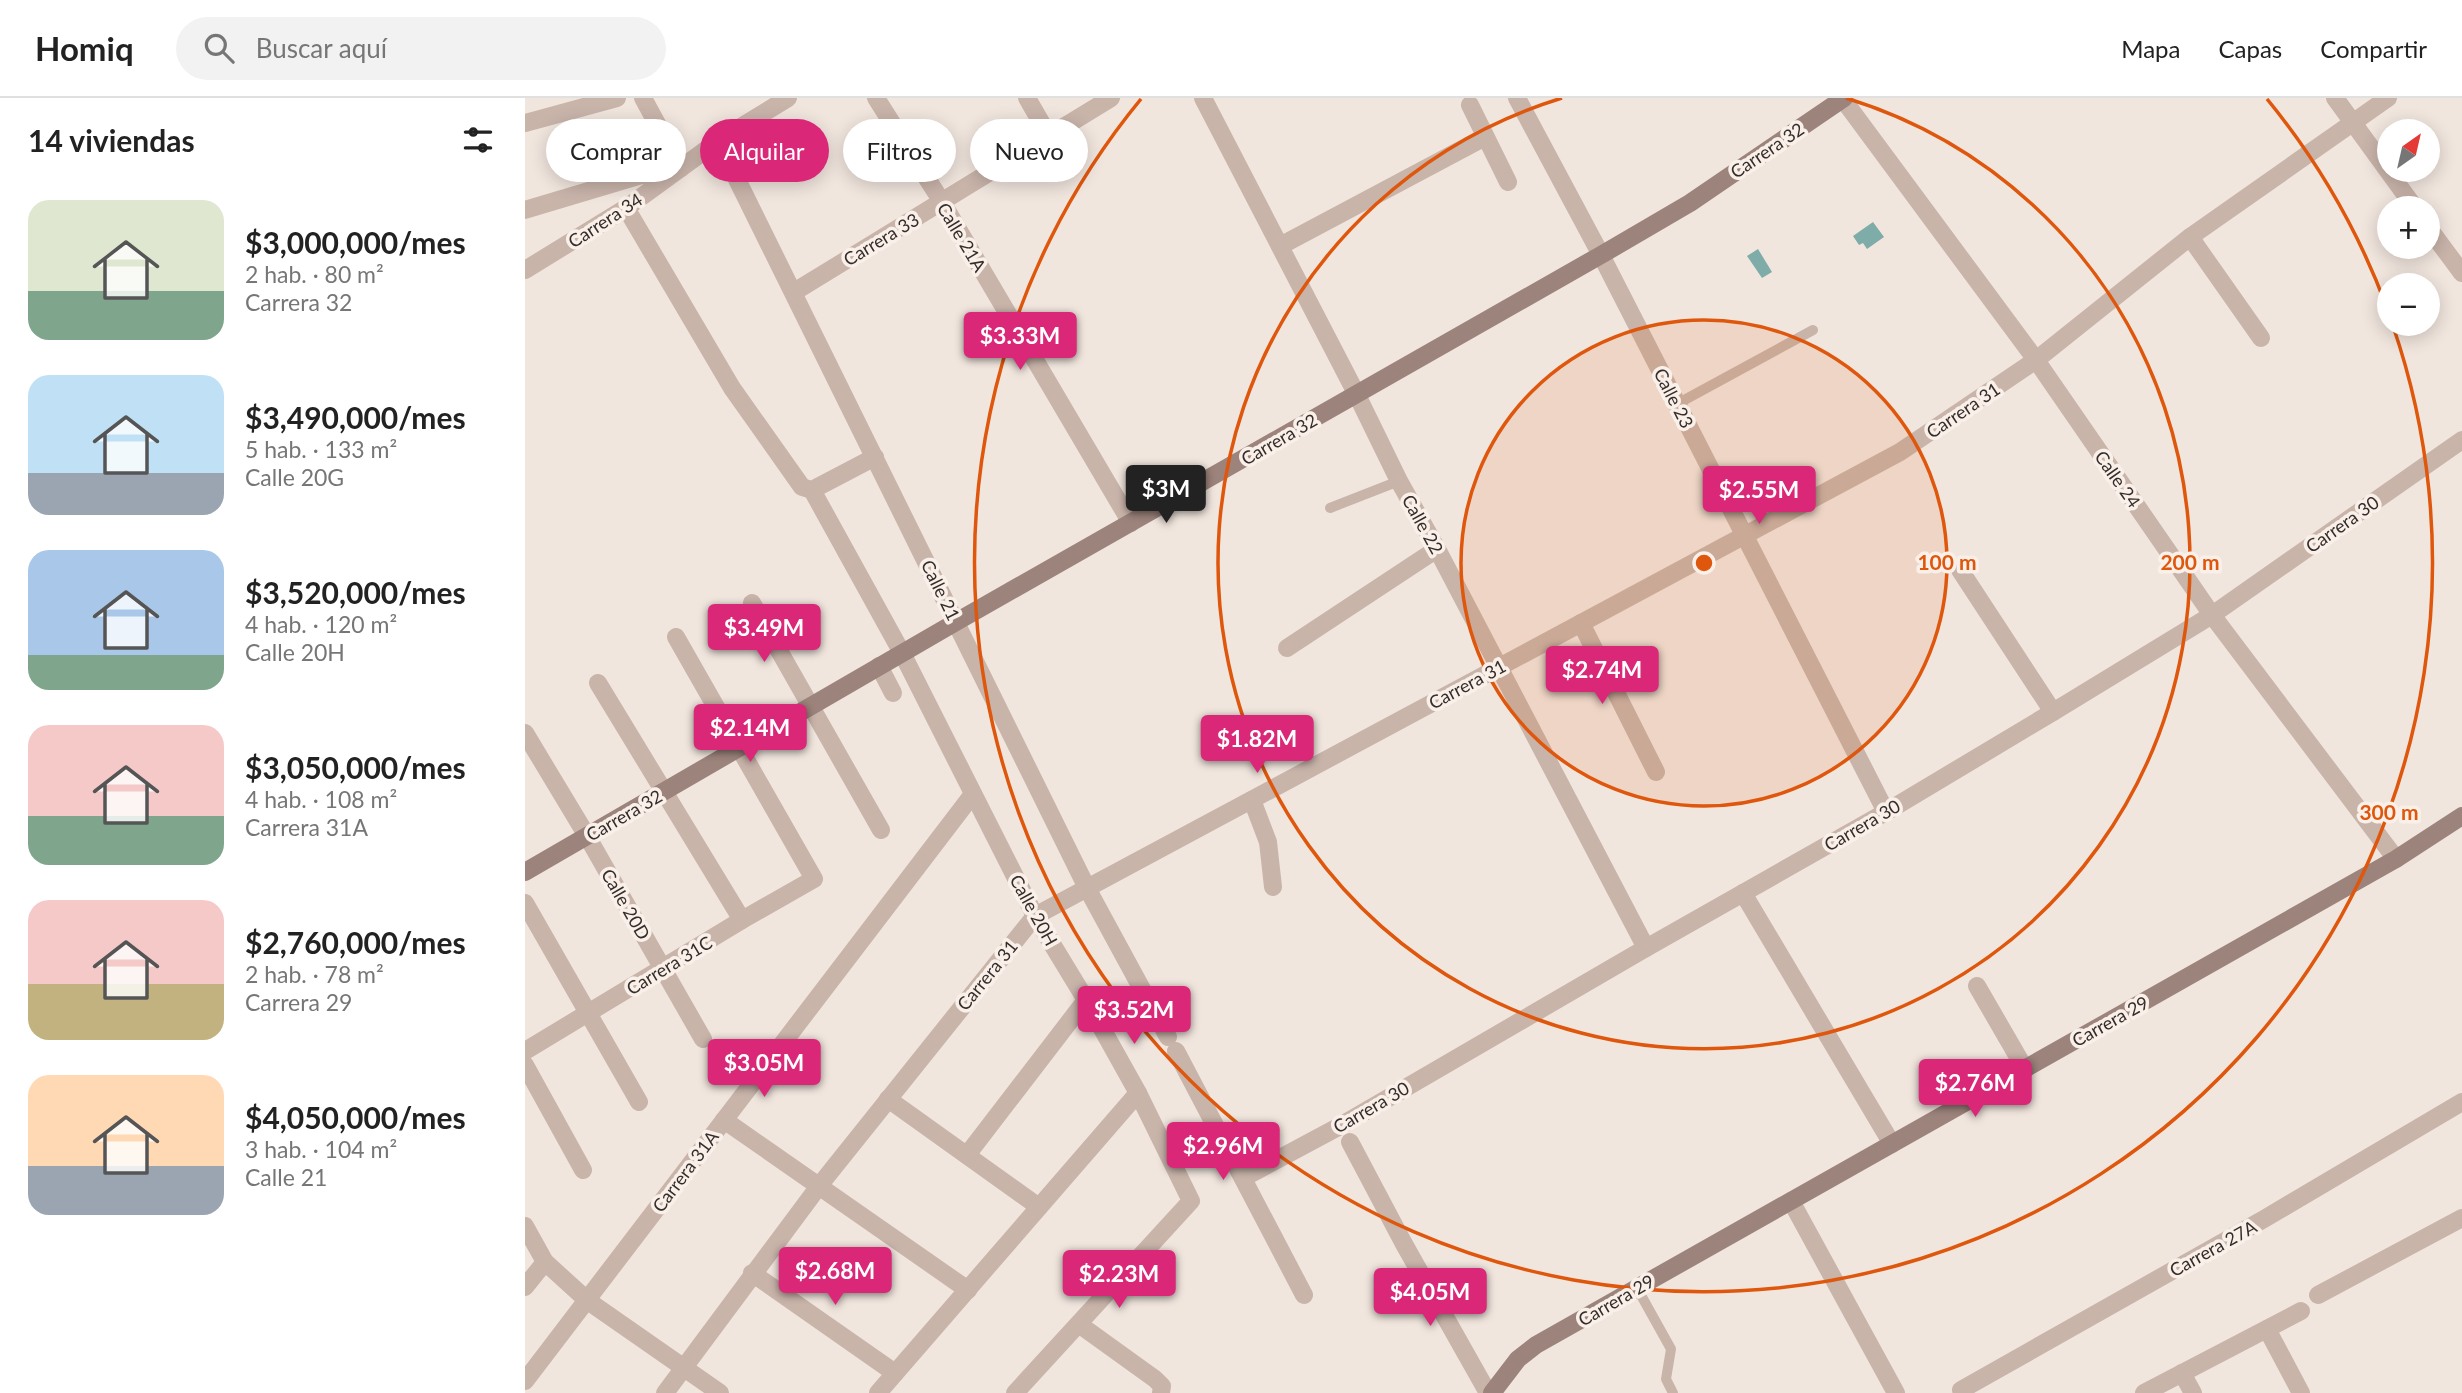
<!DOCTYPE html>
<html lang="es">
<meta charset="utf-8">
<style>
body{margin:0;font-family:Lato,sans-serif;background:#f2f2f2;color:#222;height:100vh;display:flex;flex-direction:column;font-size:26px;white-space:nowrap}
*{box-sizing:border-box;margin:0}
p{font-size:23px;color:#767676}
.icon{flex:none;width:38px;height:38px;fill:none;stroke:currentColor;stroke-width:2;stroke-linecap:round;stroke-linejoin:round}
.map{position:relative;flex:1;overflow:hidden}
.sheet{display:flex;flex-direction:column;background:#fff;width:525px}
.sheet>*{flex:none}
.hud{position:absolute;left:21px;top:21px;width:665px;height:63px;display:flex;gap:14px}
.needle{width:46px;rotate:34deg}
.tools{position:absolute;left:1852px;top:21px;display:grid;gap:14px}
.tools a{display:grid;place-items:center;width:63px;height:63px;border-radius:50%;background:#fff;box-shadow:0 4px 18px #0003;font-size:35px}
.price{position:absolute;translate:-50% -60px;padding:0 16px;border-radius:7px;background:#db2777;color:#fff;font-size:23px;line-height:46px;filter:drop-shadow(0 2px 4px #0008)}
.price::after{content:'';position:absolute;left:50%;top:42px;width:21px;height:16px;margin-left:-10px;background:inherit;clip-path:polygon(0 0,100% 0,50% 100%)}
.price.selected{background:#222;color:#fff}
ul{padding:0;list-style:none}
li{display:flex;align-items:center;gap:21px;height:175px;padding:0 28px}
li span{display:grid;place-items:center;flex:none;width:196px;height:140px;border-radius:21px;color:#555}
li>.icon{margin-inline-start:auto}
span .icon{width:84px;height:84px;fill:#fffc;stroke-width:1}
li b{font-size:30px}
h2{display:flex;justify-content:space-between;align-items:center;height:84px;padding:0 28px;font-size:30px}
.tag{padding:0 24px;border-radius:32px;background:#fff;box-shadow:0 4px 18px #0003;font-size:24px;line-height:63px}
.tag.selected{background:#db2777;color:#fff}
header{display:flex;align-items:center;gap:42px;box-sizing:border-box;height:98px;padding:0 35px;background:#fff;border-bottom:2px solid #e0e0e0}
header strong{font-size:33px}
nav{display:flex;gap:38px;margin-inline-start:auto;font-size:24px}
.search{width:490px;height:63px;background:#f2f2f2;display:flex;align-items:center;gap:18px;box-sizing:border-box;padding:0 24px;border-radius:38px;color:#767676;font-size:26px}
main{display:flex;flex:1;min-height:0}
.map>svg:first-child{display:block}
.water{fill:#7eaca9}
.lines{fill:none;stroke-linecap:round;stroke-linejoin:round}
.lane{stroke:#c9b4aa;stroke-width:10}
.street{stroke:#c9b4aa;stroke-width:18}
.secondary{stroke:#9c837b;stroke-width:18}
.ring{fill:none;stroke:#df570d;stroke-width:3.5}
.labels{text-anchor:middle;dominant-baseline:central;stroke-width:7;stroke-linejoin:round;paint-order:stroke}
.street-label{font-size:18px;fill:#362c29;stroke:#f9f0ea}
.centre{fill:#df570d;stroke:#f9f0ea;stroke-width:3.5}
.ring-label{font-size:21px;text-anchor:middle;font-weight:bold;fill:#df570d;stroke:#f9f0ea;stroke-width:7;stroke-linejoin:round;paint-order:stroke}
</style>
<header>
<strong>Homiq</strong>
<div class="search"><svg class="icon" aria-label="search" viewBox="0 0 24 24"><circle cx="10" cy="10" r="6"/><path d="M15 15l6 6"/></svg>Buscar aquí</div>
<nav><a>Mapa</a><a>Capas</a><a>Compartir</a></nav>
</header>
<main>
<section class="sheet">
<h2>14 viviendas<svg class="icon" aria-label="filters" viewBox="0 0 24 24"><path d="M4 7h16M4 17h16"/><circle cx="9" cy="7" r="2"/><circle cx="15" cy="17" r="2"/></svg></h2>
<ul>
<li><span style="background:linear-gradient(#dfe7d0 65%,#7fa58c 0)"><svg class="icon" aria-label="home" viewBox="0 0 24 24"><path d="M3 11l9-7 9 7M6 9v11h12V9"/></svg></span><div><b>$3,000,000/mes</b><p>2 hab. · 80 m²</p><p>Carrera 32</p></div></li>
<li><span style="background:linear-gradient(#bfe0f5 70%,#9aa5b1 0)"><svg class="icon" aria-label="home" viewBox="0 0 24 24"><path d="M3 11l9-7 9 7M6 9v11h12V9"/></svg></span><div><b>$3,490,000/mes</b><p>5 hab. · 133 m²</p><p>Calle 20G</p></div></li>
<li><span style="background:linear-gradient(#a9c7e8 75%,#7fa58c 0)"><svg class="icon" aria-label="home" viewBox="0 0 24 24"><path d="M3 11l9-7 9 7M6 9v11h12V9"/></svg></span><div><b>$3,520,000/mes</b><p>4 hab. · 120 m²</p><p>Calle 20H</p></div></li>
<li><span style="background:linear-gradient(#f6c9c9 65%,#7fa58c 0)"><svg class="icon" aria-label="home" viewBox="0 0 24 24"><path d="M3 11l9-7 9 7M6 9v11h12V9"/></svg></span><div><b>$3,050,000/mes</b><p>4 hab. · 108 m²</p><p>Carrera 31A</p></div></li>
<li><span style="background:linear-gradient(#f6c9c9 60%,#c2b280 0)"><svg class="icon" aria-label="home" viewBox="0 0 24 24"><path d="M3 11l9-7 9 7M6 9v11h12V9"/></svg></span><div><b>$2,760,000/mes</b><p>2 hab. · 78 m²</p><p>Carrera 29</p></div></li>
<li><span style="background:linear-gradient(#ffd9b3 65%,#9aa5b1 0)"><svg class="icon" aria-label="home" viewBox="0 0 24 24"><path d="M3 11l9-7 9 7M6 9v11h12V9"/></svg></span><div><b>$4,050,000/mes</b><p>3 hab. · 104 m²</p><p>Calle 21</p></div></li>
</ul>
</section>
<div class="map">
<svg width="1937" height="1295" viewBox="0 0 1937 1295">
<rect width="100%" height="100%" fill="#f1e6de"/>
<!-- water -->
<g class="water">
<path d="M1348 124 1359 139 1342 151 1338 145 1334 147 1328 138Z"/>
<path d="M1233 151 1247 174 1237 180 1222 158Z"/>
</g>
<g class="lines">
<!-- lane -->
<g class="lane">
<path d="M1152 306 1288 232"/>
<path d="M805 410 874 383"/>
<path d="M1112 1190 1146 1251 1141 1281 1148 1295"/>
</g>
<!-- street -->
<g class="street">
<path d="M118 0 156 70"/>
<path d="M351 0 417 104 606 425"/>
<path d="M502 0 524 38"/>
<path d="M678 0 832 297 874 383 912 451 1121 850"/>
<path d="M992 0 1076 157 1361 714"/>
<path d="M1317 0 1511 262 1687 517 1871 761"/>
<path d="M1810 0 1890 110"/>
<path d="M945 7 983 84"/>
<path d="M0 25 92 0"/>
<path d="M193 43 562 790 643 939"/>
<path d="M101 110 207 290 277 389 287 392 350 359"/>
<path d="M0 112 117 77 140 81"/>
<path d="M1902 128 1937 175"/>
<path d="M1665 139 1736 240"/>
<path d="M755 148 960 39"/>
<path d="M0 172 101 110 193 43 263 0"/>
<path d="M269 194 586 0"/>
<path d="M287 392 377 555 510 818 561 902 613 995 666 1103 490 1295"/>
<path d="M1435 472 1528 614"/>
<path d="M227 505 356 732"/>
<path d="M1056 525 1131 674"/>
<path d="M762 550 912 451"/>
<path d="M354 568 368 595"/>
<path d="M73 585 217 822"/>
<path d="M0 635 62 738 178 941"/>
<path d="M727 702 743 744 748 789"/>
<path d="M1218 795 1367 1046"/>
<path d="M0 805 114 1004"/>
<path d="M1452 888 1500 971"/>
<path d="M0 953 217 822 289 781 151 539"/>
<path d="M651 953 779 1197"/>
<path d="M0 967 58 1072"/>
<path d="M363 1001 514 1109"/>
<path d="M199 1022 443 1192"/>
<path d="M825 1044 879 1146 963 1295"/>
<path d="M442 1057 561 902"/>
<path d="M718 1080 815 1028 1121 850 1361 714 1528 614 1687 517 1937 342"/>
<path d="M1266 1103 1371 1295"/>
<path d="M0 1128 20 1164 63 1203 195 1295"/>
<path d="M227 1175 370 1275"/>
<path d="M0 1189 20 1164"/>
<path d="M1793 1197 1937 1120"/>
<path d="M555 1227 630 1281 637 1288 636 1295"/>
<path d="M1742 1231 1776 1295"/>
<path d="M1657 1275 1668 1295"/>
<path d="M0 1283 448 696"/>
<path d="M1436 1292 1739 1121 1937 1004"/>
<path d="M140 1295 294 1088 510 818 1375 354 1511 262 1665 139 1863 0"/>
<path d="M353 1295 613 995"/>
<path d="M1619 1295 1776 1213"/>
</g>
<!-- secondary -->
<g class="secondary">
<path d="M0 774 431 524 1076 157 1165 105 1319 0"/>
<path d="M967 1295 993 1261 1011 1247 1871 761 1937 718"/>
</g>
</g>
<!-- distance rings -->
<circle cx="1179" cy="465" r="243" fill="#df570d" fill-opacity=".12"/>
<g class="ring">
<circle cx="1179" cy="465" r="243"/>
<path d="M1321 0A486 486 0 1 1 1037 0"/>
<path d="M1742 1A729 729 0 0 1 1862 210M1868 228A729 729 0 1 1 616 1"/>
</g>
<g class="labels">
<!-- street labels -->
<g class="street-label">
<text transform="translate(1242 52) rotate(-34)">Carrera 32</text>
<text transform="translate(80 122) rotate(-33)">Carrera 34</text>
<text transform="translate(437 139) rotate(59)">Calle 21A</text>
<text transform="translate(356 141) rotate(-31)">Carrera 33</text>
<text transform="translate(1149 300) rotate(63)">Calle 23</text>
<text transform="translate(1438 312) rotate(-34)">Carrera 31</text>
<text transform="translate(754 341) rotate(-30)">Carrera 32</text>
<text transform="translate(1593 381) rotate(55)">Calle 24</text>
<text transform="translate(898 426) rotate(61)">Calle 22</text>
<text transform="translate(1817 426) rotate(-35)">Carrera 30</text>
<text transform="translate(416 492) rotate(64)">Calle 21</text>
<text transform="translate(942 586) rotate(-28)">Carrera 31</text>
<text transform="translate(99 717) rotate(-30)">Carrera 32</text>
<text transform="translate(1337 727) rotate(-30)">Carrera 30</text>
<text transform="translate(101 806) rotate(60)">Calle 20D</text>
<text transform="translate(509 812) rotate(61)">Calle 20H</text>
<text transform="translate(144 867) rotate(-31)">Carrera 31C</text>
<text transform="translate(462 877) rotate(-51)">Carrera 31</text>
<text transform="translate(1585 923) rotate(-29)">Carrera 29</text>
<text transform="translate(846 1009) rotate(-30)">Carrera 30</text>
<text transform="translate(160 1073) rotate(-53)">Carrera 31A</text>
<text transform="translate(1688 1150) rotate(-29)">Carrera 27A</text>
<text transform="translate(1091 1202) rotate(-30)">Carrera 29</text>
</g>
</g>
<circle cx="1179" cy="465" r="10" class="centre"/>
<g class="ring-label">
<text x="1422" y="472">100 m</text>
<text x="1665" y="472">200 m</text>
<text x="1864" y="722">300 m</text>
</g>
</svg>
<div class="tools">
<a><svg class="needle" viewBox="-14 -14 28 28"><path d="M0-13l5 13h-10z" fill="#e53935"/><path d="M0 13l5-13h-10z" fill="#767676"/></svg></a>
<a>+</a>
<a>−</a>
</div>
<b class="price" style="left:495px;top:274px">$3.33M</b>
<b class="price selected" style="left:641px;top:427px">$3M</b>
<b class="price" style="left:1234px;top:428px">$2.55M</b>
<b class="price" style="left:239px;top:566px">$3.49M</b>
<b class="price" style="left:1077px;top:608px">$2.74M</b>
<b class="price" style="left:225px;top:666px">$2.14M</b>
<b class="price" style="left:732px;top:677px">$1.82M</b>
<b class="price" style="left:609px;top:948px">$3.52M</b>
<b class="price" style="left:239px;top:1001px">$3.05M</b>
<b class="price" style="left:1450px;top:1021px">$2.76M</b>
<b class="price" style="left:698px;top:1084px">$2.96M</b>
<b class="price" style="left:310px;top:1209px">$2.68M</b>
<b class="price" style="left:594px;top:1212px">$2.23M</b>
<b class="price" style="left:905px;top:1230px">$4.05M</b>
<div class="hud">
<a class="tag">Comprar</a>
<a class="tag selected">Alquilar</a>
<a class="tag">Filtros</a>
<a class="tag">Nuevo</a>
</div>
</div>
</main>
